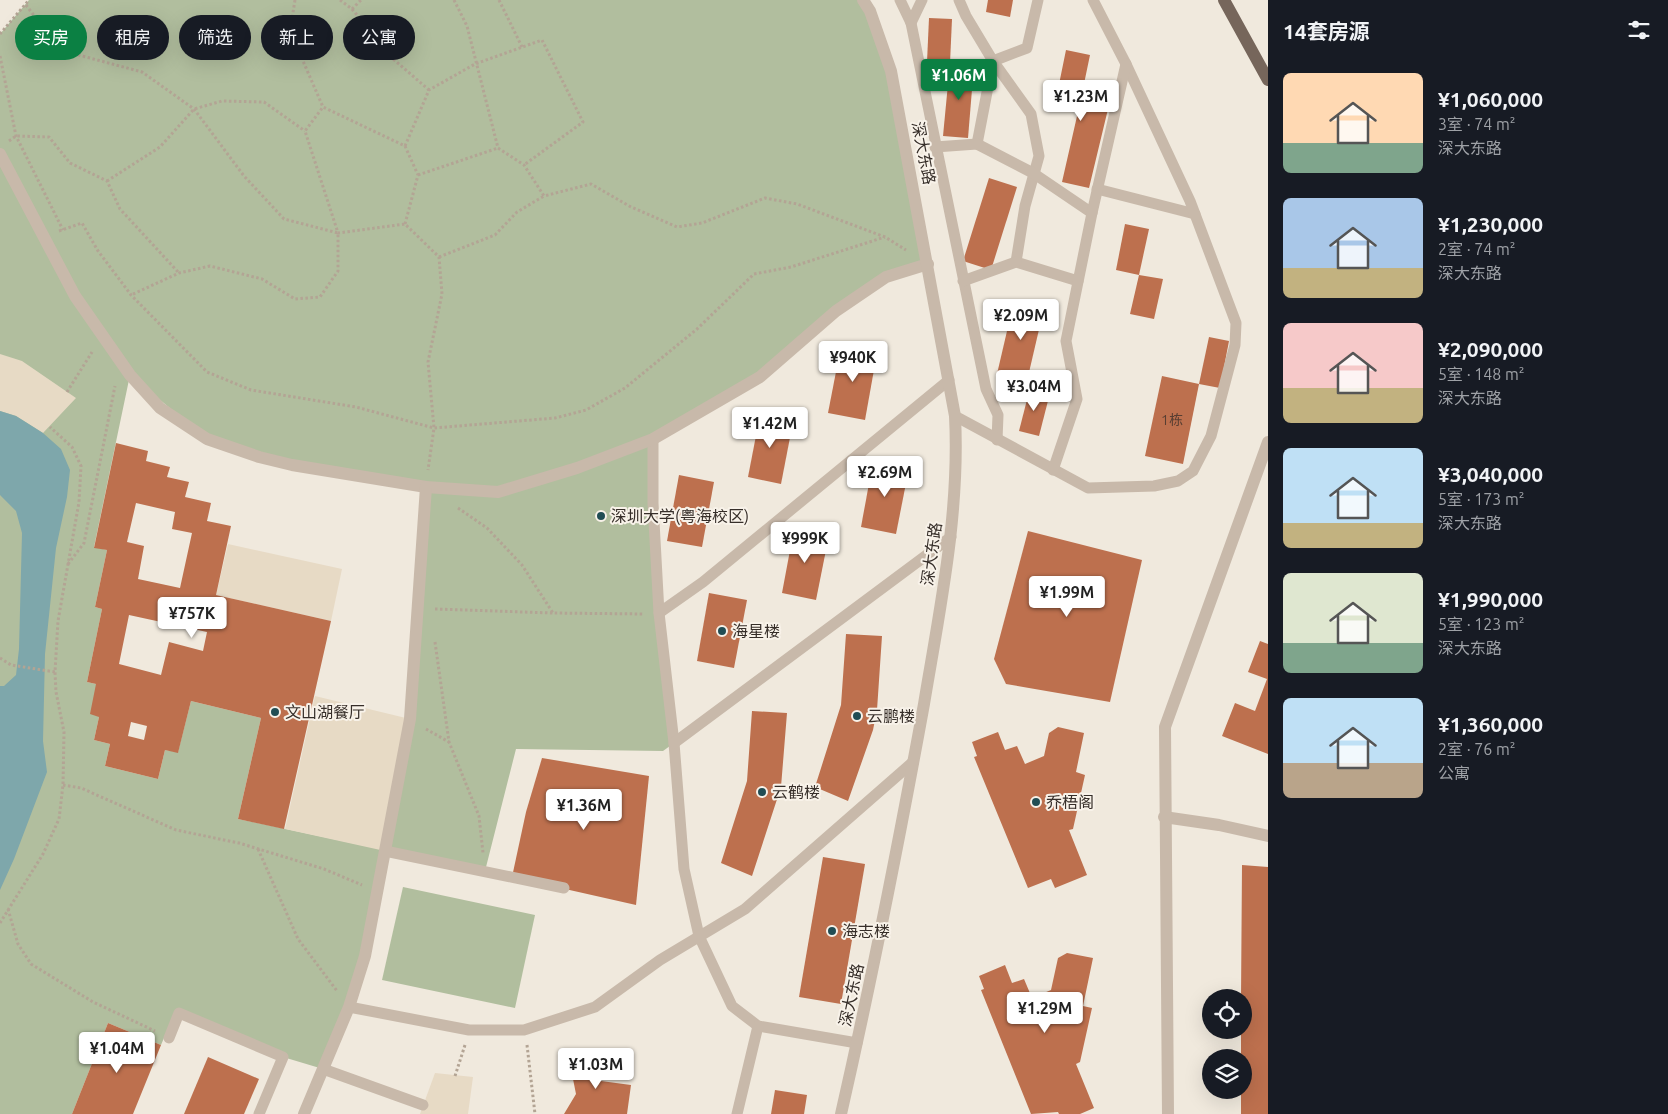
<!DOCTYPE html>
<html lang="zh">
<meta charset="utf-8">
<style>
body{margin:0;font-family:Ubuntu,"Noto Sans SC",sans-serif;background:#242831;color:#f1f3f6;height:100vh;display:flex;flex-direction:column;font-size:19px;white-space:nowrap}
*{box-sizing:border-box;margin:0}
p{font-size:16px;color:#9ea1a6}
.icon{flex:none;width:28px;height:28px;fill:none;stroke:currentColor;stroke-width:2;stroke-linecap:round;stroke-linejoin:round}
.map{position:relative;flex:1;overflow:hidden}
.drawer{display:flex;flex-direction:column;background:#171b24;width:400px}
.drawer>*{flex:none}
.top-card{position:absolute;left:15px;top:15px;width:475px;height:45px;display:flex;gap:10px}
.tools{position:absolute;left:1202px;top:989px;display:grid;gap:10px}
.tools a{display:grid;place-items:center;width:50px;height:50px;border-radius:50%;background:#171b24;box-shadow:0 5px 20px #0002;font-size:25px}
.price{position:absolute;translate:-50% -42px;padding:0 11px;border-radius:5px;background:#fff;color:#222;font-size:16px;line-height:32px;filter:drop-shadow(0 1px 2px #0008)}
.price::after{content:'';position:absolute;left:50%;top:30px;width:15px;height:11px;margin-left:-8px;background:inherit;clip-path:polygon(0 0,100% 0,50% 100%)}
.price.current{background:#0b8043;color:#fff}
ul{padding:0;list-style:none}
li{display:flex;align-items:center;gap:15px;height:125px;padding:0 15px}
li span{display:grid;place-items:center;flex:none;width:140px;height:100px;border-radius:8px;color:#555}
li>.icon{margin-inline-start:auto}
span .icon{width:60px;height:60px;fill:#fffc;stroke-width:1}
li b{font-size:21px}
h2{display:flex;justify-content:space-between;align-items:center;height:60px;padding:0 15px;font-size:21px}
.pill{padding:0 18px;border-radius:22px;background:#171b24;box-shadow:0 5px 20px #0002;font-size:18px;line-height:45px}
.pill.current{background:#0b8043;color:#fff}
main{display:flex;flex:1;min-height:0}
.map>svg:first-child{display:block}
.green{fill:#b1be9e;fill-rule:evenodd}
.plaza{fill:#e7dac5}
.water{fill:#7ea7ab}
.building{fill:#bd704e;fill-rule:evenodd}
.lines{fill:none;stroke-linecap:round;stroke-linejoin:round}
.path{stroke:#b3a494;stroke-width:3;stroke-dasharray:2.5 2.5;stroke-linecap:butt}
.lane{stroke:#c8b9aa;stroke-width:11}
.street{stroke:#c8b9aa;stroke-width:12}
.primary{stroke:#76665b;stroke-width:12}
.poi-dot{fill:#214d54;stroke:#f8f2e9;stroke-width:2}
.labels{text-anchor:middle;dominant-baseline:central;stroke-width:4;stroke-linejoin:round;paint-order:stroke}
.number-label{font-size:14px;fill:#583e32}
.street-label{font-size:16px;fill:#362e29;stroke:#f8f2e9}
.poi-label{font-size:16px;fill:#362e29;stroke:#f8f2e9;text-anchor:start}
</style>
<main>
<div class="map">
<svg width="1268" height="1114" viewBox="0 0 1268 1114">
<rect width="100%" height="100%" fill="#f0e9dd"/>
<!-- green -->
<g class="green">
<path d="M29 0H863L891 71 928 264 886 277 760 377 653 439 652 467 674 743 663 751 516 749 485 871 385 851 365 956 323 1069 283 1057 175 1012 161 1045 108 1023 72 1114H0V34ZM130 375 207 439 292 465 426 487 410 719 385 850 238 819 261 718 191 701 178 752 165 750 158 779 105 766 110 744 94 740 99 717 96 684 87 682 102 609 95 607 107 550 94 547Z"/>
<path d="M403 887 535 915 515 1008 382 980Z"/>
</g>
<!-- plaza -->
<g class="plaza">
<path d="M0 354 22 361 76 398 43 433 16 416 0 411Z"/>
<path d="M228 544 342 569 331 621 216 595Z"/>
<path d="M315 696 410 719 385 851 285 829Z"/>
<path d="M435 1073 473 1077 468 1114H420Z"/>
</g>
<!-- water -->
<path class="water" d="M0 411 16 416 43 433 61 449 70 470 67 497 56 548 45 654 43 741 47 772 14 859 0 890V686H4L16 675 19 649 22 533 16 511 0 495Z"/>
<!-- building -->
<g class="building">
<path d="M988 0H1013L1010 17 986 12Z"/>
<path d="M929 18 952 19 950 63 927 62Z"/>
<path d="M1066 50 1090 55 1080 103 1108 109 1089 188 1062 182 1080 103 1056 99Z"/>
<path d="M950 63 974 65 968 138 943 136Z"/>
<path d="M989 178 1017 187 991 270 963 261Z"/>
<path d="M1125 224 1149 229 1139 275 1116 270Z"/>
<path d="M1139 275 1163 279 1154 319 1130 314Z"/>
<path d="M1014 301 1044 308 1027 381 997 374Z"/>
<path d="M1209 337 1229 341 1220 388 1199 384Z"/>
<path d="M841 346 877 353 865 420 828 413Z"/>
<path d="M1162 376 1199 384 1183 464 1145 456Z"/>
<path d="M1030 388 1050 393 1039 436 1019 431Z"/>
<path d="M760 415 793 422 781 484 748 477Z"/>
<path d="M116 443 148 451 146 461 170 467 167 477 189 482 185 497 211 503 207 521 231 526 216 595 331 621 284 829 238 819 261 718 191 701 178 753 165 750 158 779 105 766 110 744 94 740 99 717 90 714 96 684 87 682 102 609 95 607 107 550 94 548ZM136 503 175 512 172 529 192 533 180 588 138 579 144 546 127 542ZM129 615 207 632 203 651 169 642 161 675 119 664ZM131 722 147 726 144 740 128 736Z"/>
<path d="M873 462 909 468 896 534 861 527Z"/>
<path d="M679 475 714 482 702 547 667 541Z"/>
<path d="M794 529 829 535 816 600 782 593Z"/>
<path d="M1028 531 1142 560 1110 702 1006 684 994 659Z"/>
<path d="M709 593 747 600 734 668 697 661Z"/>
<path d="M846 634 882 636 877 710 873 730 848 801 815 787 841 705Z"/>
<path d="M1260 641 1268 644V754L1222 736 1235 703 1255 711 1267 679 1248 672Z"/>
<path d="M752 711 787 713 781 787 752 876 721 863 747 781Z"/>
<path d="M1058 727 1084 733 1076 772 1085 775 1073 829 1069 830 1087 875 1055 888 1051 879 1028 888 974 757 977 756 972 742 998 732 1005 750 1017 746 1025 764 1044 756 1049 733Z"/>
<path d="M542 758 649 776 636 905 512 877 526 812Z"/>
<path d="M823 857 865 864 841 1004 799 997Z"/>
<path d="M1242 865 1268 867V1114H1241V1090H1244V1058H1241V1030H1244V998H1241Z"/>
<path d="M1067 953 1093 958 1083 1006 1092 1008 1080 1062 1076 1064 1094 1108 1080 1114H1059L1058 1112 1031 1114 981 990 984 989 979 976 1005 965 1012 983 1024 979 1032 998 1051 990 1058 958Z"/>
<path d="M108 1023 161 1045 133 1114H72Z"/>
<path d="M596 1053 601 1081 631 1085 627 1114H564L576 1094 569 1059Z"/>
<path d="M208 1057 259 1079 244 1114H184Z"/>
<path d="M775 1090 807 1095 804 1114H771Z"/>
</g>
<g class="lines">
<!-- path -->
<g class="path">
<path d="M295 0 290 31 323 107"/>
<path d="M340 0 352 9 392 58 429 90"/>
<path d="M454 0 467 26 498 148 524 165 544 196 591 184 631 207 677 227 702 223 765 198 797 204 885 237 906 250"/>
<path d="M499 0 522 47"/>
<path d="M26 5 60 50 142 72 194 109 244 176 284 219 338 233V271L320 297 295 299 262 279 210 266 179 273 131 295"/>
<path d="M352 9 361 0"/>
<path d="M0 34 29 0"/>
<path d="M0 56 16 136 63 230"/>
<path d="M9 141 16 136 49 137 70 163 107 181 120 209 179 273"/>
<path d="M405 146 429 90 475 64 542 40 583 122 524 165"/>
<path d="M418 175 498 148"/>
<path d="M107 181 160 147 194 109 222 101 264 102 305 131"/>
<path d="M405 224 418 175 405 146 323 107 305 131 338 233 405 224 439 257 442 294 428 362 434 428 428 470"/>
<path d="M59 231 82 223 98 251 131 295 207 372 251 390 356 407 434 428 555 418 586 410 625 388 697 329 754 274 791 267 885 237"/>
<path d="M439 257 495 235 517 212 544 196"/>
<path d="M67 392 92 352"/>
<path d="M458 508 487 528 522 565 553 613 644 614"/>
<path d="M68 564 84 543 115 386"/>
<path d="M435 609 553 613"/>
<path d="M435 642 449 742 479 816 483 853"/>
<path d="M0 658 11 665 55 672"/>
<path d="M426 729 449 742"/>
<path d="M63 785 81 788 176 830 239 843 324 869 362 885"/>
<path d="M258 849 298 939 337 991"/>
<path d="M8 909 18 944 31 964 93 1002 155 1031"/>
<path d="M0 923 43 854 59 819 63 785 64 732 56 692 55 672 58 621 79 502 81 466 72 447 50 427"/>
<path d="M527 1045 535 1114"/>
<path d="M455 1076 465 1045"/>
</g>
<!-- lane -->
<g class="lane">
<path d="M900 0 911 23 986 389 998 415 997 440"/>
<path d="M959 0 966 16 993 61 1031 114 1039 156 1025 206 1016 262 1078 281"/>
<path d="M911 23 922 0"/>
<path d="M977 144 993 61 1027 48 1038 0"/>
<path d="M935 147 977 144 1033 173 1092 213"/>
<path d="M1097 189 1195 214"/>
<path d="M963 281 1016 262"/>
<path d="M955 416 1088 488 1154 486 1178 481 1193 471 1211 436 1235 345 1236 323 1190 201 1126 64 1093 0"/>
<path d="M653 439V503L659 613 674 743 684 869 699 936 732 1006 758 1026 857 1043"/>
<path d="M1053 470 1077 399 1066 341 1092 213 1126 64"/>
<path d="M659 613 703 582 949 380"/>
<path d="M674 743 951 537"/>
<path d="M385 851 564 888"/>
<path d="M349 1007 469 1030H524L595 1007 660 960 745 909 913 762"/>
<path d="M169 1038 179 1013 283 1057 259 1114"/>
<path d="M323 1069 423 1105"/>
<path d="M737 1114 758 1026"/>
</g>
<!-- street -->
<g class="street">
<path d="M0 154 75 296 130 375 160 408 207 439 259 457 292 465 426 487 498 492 577 468 653 439 760 377 836 311 886 277 928 264"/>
<path d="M1164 817 1219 825 1268 836"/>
<path d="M304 1114 349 1007 365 956 410 719 426 487"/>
<path d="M841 1114C872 978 899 841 924 704 940 608 960 513 955 416L891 71 870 11 863 0"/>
<path d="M1168 1114 1165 727 1268 442"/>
</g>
<!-- primary -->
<path class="primary" d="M1224 0 1268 80"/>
</g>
<!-- markers -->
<g class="poi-dot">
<circle cx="601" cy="516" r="5"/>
<circle cx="722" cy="631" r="5"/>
<circle cx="275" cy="712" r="5"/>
<circle cx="857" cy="716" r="5"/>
<circle cx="762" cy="792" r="5"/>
<circle cx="1036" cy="802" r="5"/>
<circle cx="832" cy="931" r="5"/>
</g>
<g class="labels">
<!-- number labels -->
<g class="number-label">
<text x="1172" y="420">1栋</text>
</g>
<!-- street labels -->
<g class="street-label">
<text transform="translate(924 153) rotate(79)">深大东路</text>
<text transform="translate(931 554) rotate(-82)">深大东路</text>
<text transform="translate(851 995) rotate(-78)">深大东路</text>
</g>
<!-- poi labels -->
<g class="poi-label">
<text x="611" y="516">深圳大学(粤海校区)</text>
<text x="732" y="631">海星楼</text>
<text x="285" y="712">文山湖餐厅</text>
<text x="867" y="716">云鹏楼</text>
<text x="772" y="792">云鹤楼</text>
<text x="1046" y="802">乔梧阁</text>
<text x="842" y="931">海志楼</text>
</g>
</g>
</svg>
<div class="tools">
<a><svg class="icon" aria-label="locate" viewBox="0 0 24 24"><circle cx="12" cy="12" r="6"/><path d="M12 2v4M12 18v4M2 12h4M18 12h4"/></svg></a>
<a><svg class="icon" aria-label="layers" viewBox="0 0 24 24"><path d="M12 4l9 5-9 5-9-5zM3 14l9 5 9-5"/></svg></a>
</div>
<b class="price current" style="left:959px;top:101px">¥1.06M</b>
<b class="price" style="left:1081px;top:122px">¥1.23M</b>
<b class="price" style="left:1021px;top:341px">¥2.09M</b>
<b class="price" style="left:853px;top:383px">¥940K</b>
<b class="price" style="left:1034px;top:412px">¥3.04M</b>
<b class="price" style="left:770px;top:449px">¥1.42M</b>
<b class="price" style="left:885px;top:498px">¥2.69M</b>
<b class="price" style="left:805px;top:564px">¥999K</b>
<b class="price" style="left:1067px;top:618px">¥1.99M</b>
<b class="price" style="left:192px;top:639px">¥757K</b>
<b class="price" style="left:584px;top:831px">¥1.36M</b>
<b class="price" style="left:1045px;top:1034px">¥1.29M</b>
<b class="price" style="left:117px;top:1074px">¥1.04M</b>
<b class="price" style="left:596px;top:1090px">¥1.03M</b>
<div class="top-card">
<a class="pill current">买房</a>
<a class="pill">租房</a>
<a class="pill">筛选</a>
<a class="pill">新上</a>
<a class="pill">公寓</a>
</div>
</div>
<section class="drawer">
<h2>14套房源<svg class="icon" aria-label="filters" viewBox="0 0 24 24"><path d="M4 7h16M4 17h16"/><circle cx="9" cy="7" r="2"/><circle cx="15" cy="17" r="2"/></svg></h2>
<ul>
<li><span style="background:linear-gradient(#ffd9b3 70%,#7fa58c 0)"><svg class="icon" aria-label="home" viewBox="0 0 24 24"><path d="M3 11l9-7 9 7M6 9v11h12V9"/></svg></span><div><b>¥1,060,000</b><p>3室 · 74 m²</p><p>深大东路</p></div></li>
<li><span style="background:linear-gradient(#a9c7e8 70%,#c2b280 0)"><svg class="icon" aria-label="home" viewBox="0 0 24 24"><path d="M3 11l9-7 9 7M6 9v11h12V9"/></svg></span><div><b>¥1,230,000</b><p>2室 · 74 m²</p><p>深大东路</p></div></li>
<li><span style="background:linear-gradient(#f6c9c9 65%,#c2b280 0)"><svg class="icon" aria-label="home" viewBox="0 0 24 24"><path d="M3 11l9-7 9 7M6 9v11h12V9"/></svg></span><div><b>¥2,090,000</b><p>5室 · 148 m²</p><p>深大东路</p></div></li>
<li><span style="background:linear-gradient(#bfe0f5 75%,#c2b280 0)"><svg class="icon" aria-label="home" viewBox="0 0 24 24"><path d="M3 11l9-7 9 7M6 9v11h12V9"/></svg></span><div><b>¥3,040,000</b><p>5室 · 173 m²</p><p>深大东路</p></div></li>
<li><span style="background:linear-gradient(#dfe7d0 70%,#7fa58c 0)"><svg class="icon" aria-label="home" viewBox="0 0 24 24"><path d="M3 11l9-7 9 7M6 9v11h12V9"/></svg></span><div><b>¥1,990,000</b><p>5室 · 123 m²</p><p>深大东路</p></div></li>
<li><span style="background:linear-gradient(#bfe0f5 65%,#b9a48a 0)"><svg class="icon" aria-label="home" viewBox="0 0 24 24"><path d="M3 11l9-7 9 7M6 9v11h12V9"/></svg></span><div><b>¥1,360,000</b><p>2室 · 76 m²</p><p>公寓</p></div></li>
</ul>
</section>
</main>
